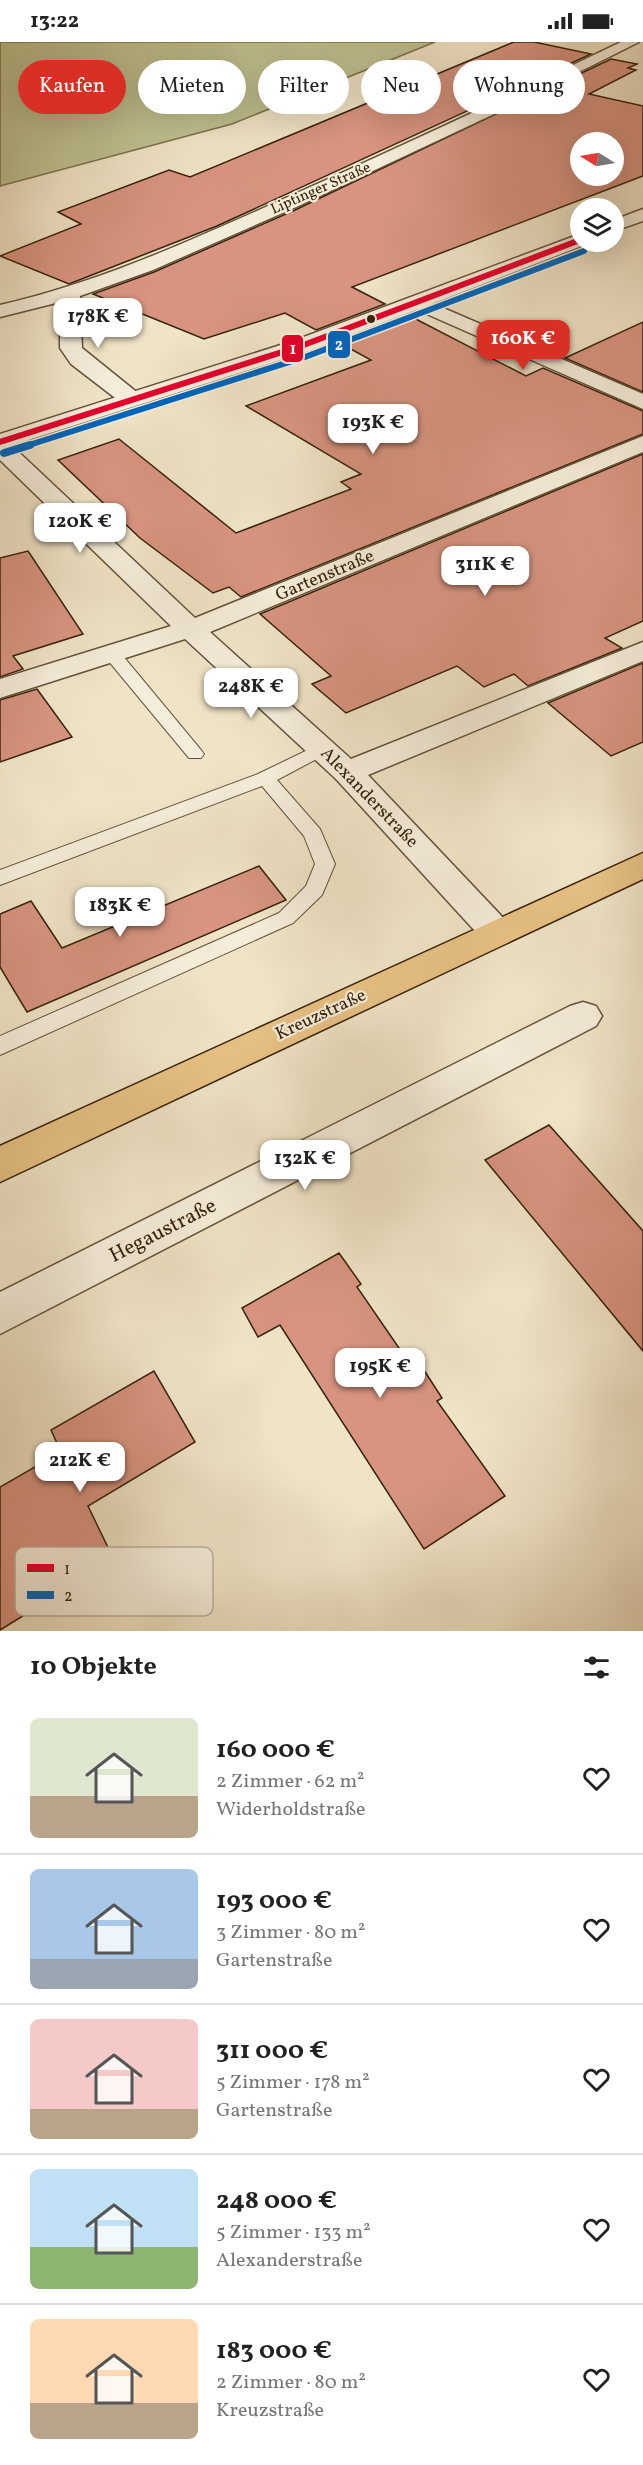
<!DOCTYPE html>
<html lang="de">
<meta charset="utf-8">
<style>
body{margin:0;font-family:Vollkorn,serif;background:#f6f6f6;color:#222;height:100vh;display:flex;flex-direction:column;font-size:22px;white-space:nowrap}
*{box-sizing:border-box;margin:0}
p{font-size:20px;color:#767676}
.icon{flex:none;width:33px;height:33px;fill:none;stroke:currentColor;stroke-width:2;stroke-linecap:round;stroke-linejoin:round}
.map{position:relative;height:1589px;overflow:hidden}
.details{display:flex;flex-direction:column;background:#fff;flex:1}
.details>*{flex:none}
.hud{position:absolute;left:18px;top:18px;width:608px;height:54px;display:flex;gap:12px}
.needle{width:39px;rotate:281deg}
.tools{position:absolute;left:570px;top:90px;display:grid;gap:12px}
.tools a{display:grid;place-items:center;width:54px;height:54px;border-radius:50%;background:#fff;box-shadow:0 6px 24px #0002;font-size:30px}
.price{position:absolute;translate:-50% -51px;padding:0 14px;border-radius:12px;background:#fff;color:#222;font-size:20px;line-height:39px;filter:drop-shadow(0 2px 3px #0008)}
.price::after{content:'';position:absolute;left:50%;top:36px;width:18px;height:14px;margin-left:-9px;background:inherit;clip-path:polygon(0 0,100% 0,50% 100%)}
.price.active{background:#d93025;color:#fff}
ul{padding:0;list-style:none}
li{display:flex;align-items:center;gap:18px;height:150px;padding:0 30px}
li+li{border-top:2px solid #e0e0e0}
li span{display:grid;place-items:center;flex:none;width:168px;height:120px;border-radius:9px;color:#555}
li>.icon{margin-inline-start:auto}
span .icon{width:72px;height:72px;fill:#fffc;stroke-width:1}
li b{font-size:26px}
h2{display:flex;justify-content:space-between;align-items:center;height:72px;padding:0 30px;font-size:26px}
.chip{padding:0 21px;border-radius:27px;background:#fff;box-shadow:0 6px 24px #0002;font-size:21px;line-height:54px}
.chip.active{background:#d93025;color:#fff}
.status{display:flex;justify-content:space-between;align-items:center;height:42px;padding:0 30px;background:#fff;direction:ltr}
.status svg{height:16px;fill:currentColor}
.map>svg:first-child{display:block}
.green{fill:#bfc292;stroke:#7a724e;stroke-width:1.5}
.building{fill:#d89480;stroke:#362209;stroke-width:1.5;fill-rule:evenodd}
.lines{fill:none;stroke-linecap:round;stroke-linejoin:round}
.service-casing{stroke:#645238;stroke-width:2}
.minor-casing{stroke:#645238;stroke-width:3}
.tertiary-casing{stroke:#645238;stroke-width:3}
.primary-casing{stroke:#362209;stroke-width:3}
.service{fill:#f5eddb;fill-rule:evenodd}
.minor{fill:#f5eddb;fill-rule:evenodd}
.tertiary{fill:#f5eddb;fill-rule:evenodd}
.primary{fill:#e8c284;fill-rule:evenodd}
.bus-1-casing{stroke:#f5eddb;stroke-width:9}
.bus-2-far1-casing{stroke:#f5eddb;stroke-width:9}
.bus-2-casing{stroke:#f5eddb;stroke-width:11}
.bus-1{stroke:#e4002b;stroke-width:6}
.bus-2-far1{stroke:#0065bd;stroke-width:6}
.bus-2{stroke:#0065bd;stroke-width:8}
.bus-dot{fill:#362209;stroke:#f5eddb;stroke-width:2}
.labels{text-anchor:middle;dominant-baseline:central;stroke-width:4.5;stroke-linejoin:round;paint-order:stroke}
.far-street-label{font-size:15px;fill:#362209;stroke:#f5eddb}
.street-label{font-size:18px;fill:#362209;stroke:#f5eddb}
.near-street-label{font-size:21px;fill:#362209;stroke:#f5eddb}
.key{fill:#f5eddb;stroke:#bcb09c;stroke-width:1.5}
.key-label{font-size:16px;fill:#362209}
.line-badge{stroke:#f5eddb;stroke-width:2}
.badge-label{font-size:16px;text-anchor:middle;font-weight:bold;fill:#fff}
</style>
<div class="status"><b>13:22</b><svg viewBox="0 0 49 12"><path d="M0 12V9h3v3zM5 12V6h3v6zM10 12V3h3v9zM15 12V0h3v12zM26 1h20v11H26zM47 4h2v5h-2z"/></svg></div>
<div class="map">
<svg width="643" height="1589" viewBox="0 0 643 1589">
<rect width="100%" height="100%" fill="#f0e4c7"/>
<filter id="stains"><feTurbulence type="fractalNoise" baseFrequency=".00333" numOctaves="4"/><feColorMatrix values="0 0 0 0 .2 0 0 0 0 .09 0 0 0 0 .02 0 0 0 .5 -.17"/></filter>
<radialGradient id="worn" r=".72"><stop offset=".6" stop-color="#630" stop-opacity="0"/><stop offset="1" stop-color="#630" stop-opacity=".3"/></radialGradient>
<!-- green -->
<path class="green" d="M0 0H435L232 82 0 144Z"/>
<!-- building -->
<g class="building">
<path d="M514 0H534L591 12 217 184 74 240 69 242 0 214 81 182 58 170 169 128 190 135Z"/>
<path d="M611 17 637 22 628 26 636 28 589 52 643 64V134L352 245 385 262 316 288 285 271 204 297 93 252 154 230 295 168ZM580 100H614V134H580Z"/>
<path d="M408 273 526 334 543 326 643 369V392L241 555 229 545 213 551 140 496 58 418 119 397 236 491 351 447 341 440 361 432 246 364 371 318 338 300Z"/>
<path d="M643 280V350L565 316Z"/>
<path d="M643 412V579L605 596 622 606 528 644 514 632 484 645 457 624 346 671 312 642 331 634 260 572Z"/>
<path d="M28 509 83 592 13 614 23 627 0 635V516Z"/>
<path d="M643 621V700L611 714 548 661Z"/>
<path d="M37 647 72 695 0 720V658Z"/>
<path d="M259 824 286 858 27 970 0 925V872L31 859 62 906Z"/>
<path d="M549 1083 643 1189V1309L485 1118Z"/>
<path d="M339 1211 361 1242 357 1245 412 1325 420 1322 442 1356 437 1359 505 1454 424 1507 280 1283 258 1295 242 1266Z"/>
<path d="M154 1329 195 1400 88 1464 114 1518 0 1588V1445L61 1410 51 1388Z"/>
</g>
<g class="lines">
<!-- service casing -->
<g class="service-casing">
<g id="service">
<path d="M112 607 118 608 201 708 204 712 201 716H189L106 616 104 612Z"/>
<path d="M322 701 331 707 328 711 277 738 320 787 335 822 322 853 293 881 0 1013V994L279 871 306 844 315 822 304 794 262 744 0 843V828L258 732Z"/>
</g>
</g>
<!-- minor casing -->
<g class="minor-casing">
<g id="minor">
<path d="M621 0H639L509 65 294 166 153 228 80 254 82 306 139 352 142 357 139 362H123L71 322 60 306V260L0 275V263C101 240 194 197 288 155 400 105 511 53 621 0Z"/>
<path d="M420 256 643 352V367L413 266 410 262 413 258Z"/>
<path d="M643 394V410L210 590 351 717 643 600V619L368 733 509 882 515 891 509 900 497 904 485 900 336 737 185 597 0 656V637L171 584 0 418V398L8 400 195 576Z"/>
<path d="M583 960 596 964 602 974 596 984 0 1292V1250L570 964Z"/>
</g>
</g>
<!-- tertiary casing -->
<g class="tertiary-casing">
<g id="tertiary">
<path d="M643 167V179L614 189V178Z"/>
<path d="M580 192V200H588L587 202 309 309 0 407V392L293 299Z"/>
</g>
</g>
<!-- primary casing -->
<g class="primary-casing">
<path id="primary" d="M643 811V837L0 1140V1104Z"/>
</g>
<!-- service -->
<use href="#service" class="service"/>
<!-- minor -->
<use href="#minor" class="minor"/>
<!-- tertiary -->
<use href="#tertiary" class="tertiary"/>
<!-- primary -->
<use href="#primary" class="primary"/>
<!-- bus-1 casing -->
<g class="bus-1-casing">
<path id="bus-1" d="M0 400 301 304 580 198"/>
</g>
<!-- bus-2-far1 casing -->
<g class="bus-2-far1-casing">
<path id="bus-2-far1" d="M26 404 305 315 584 209"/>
</g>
<!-- bus-2 casing -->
<g class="bus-2-casing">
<path id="bus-2" d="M4 411 30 403"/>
</g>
<!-- bus-1 -->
<use href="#bus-1" class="bus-1"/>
<!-- bus-2-far1 -->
<use href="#bus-2-far1" class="bus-2-far1"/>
<!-- bus-2 -->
<use href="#bus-2" class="bus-2"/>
</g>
<!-- markers -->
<circle class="bus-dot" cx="371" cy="277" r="5"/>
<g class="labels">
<!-- far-street labels -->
<g class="far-street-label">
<text transform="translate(321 147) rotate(-24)">Liptinger Straße</text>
</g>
<!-- street labels -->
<g class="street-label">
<text transform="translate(325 534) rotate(-23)">Gartenstraße</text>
<text transform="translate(369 756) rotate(46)">Alexanderstraße</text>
<text transform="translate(321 973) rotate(-25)">Kreuzstraße</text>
</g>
<!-- near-street labels -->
<g class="near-street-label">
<text transform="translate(163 1189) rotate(-27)">Hegaustraße</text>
</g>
</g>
<!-- legend -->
<rect x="15" y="1505" width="198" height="69" rx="9" class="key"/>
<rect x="27" y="1522" width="27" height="8" fill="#e4002b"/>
<rect x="27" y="1549" width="27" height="8" fill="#0065bd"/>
<g class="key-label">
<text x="64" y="1532">1</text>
<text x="64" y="1559">2</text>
</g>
<g class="line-badge">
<rect x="327" y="288" width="24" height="29" rx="6" fill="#0065bd"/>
<rect x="281" y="292" width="23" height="29" rx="6" fill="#e4002b"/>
</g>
<g class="badge-label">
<text x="339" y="308">2</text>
<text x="293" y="312">1</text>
</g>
<rect width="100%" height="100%" filter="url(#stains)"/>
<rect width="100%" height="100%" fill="url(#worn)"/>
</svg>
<div class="tools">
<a><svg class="needle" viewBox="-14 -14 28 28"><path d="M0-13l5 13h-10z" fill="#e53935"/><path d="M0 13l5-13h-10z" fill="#767676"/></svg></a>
<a><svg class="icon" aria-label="layers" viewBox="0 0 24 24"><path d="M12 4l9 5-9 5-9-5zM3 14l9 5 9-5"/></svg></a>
</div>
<b class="price" style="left:98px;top:307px">178K €</b>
<b class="price active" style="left:523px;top:329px">160K €</b>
<b class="price" style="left:373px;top:413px">193K €</b>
<b class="price" style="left:80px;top:512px">120K €</b>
<b class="price" style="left:485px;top:555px">311K €</b>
<b class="price" style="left:251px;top:677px">248K €</b>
<b class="price" style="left:120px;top:896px">183K €</b>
<b class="price" style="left:305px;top:1149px">132K €</b>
<b class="price" style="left:380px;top:1357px">195K €</b>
<b class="price" style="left:80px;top:1451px">212K €</b>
<div class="hud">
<a class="chip active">Kaufen</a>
<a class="chip">Mieten</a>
<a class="chip">Filter</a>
<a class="chip">Neu</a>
<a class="chip">Wohnung</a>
</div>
</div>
<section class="details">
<h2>10 Objekte<svg class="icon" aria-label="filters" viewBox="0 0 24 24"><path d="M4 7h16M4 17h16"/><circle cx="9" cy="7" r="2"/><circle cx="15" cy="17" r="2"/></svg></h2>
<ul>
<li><span style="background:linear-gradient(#dfe7d0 65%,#b9a48a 0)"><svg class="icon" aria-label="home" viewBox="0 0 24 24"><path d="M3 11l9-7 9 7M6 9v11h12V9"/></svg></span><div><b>160 000 €</b><p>2 Zimmer · 62 m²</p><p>Widerholdstraße</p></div><svg class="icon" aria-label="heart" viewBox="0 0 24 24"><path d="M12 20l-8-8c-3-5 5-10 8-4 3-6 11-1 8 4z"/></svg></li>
<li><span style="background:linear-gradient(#a9c7e8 75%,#9aa5b1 0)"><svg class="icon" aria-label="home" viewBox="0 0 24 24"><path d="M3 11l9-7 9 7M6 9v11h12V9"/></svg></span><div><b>193 000 €</b><p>3 Zimmer · 80 m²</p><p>Gartenstraße</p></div><svg class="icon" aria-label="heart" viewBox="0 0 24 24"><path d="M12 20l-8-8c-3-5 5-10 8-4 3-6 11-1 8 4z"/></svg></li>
<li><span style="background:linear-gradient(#f6c9c9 75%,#b9a48a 0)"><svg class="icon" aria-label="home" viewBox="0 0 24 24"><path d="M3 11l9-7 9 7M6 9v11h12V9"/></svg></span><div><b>311 000 €</b><p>5 Zimmer · 178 m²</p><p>Gartenstraße</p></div><svg class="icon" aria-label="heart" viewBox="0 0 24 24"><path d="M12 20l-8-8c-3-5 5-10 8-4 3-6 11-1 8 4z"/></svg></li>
<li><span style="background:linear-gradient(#bfe0f5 65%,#8fb573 0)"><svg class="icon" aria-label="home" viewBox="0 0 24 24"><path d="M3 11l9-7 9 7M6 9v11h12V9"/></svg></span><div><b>248 000 €</b><p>5 Zimmer · 133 m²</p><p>Alexanderstraße</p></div><svg class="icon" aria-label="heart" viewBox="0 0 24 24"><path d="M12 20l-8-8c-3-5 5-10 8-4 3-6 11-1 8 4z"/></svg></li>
<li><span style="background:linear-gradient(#ffd9b3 70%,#b9a48a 0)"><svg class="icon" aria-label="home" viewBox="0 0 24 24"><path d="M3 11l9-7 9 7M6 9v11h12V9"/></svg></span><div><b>183 000 €</b><p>2 Zimmer · 80 m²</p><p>Kreuzstraße</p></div><svg class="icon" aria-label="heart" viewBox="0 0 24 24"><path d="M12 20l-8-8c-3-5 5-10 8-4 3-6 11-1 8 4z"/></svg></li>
</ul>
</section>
